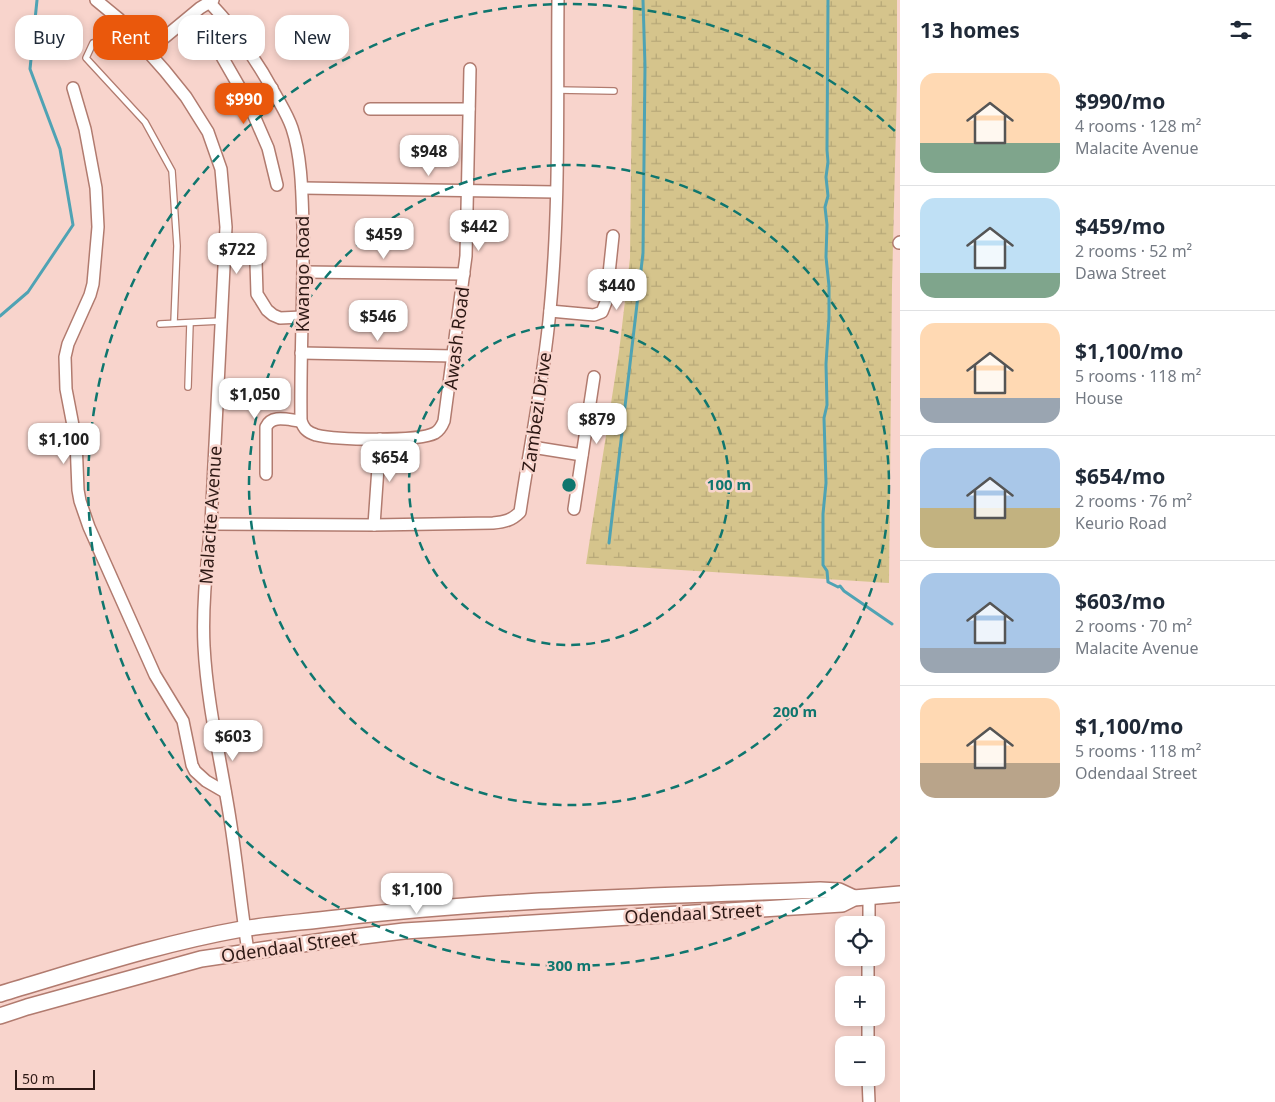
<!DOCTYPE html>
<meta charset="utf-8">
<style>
body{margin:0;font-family:"Noto Sans",sans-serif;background:#f6f6f7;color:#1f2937;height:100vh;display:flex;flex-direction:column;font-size:19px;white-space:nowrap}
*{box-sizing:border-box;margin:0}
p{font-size:16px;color:#747a83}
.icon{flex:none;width:28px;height:28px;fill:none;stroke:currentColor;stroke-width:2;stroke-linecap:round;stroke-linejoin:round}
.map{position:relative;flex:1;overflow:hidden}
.sheet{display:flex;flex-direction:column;background:#fff;width:375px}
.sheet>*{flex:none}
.top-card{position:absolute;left:15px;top:15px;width:475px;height:45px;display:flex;gap:10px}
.controls{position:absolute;left:835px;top:916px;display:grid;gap:10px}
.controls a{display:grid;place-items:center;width:50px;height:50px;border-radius:10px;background:#fff;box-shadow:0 2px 8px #0003;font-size:25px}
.scale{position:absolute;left:15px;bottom:12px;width:80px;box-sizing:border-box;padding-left:5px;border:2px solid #2e1915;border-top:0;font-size:14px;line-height:18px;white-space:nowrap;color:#2e1915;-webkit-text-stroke:4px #f8d4cc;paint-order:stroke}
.price{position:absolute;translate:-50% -42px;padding:0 11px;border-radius:10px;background:#fff;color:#222;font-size:16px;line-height:32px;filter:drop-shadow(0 1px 2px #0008)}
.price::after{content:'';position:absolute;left:50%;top:30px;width:15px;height:11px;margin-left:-8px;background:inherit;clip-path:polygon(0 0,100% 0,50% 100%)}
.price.on{background:#ea580c;color:#fff}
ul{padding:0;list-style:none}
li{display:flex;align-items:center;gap:15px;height:125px;padding:0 20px}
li+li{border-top:1px solid #e0e1e3}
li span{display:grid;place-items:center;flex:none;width:140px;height:100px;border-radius:15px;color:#555}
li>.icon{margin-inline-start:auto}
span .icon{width:60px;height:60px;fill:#fffc;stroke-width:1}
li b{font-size:21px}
h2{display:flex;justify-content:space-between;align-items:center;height:60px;padding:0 20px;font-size:21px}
.chip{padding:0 18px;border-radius:15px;background:#fff;box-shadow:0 2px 8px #0003;font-size:18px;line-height:45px}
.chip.on{background:#ea580c;color:#fff}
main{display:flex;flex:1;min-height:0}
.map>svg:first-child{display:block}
.wetland{fill:url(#wetland-marsh)}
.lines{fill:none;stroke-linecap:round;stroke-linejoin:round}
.stream{stroke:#4fa3b4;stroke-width:3}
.service-casing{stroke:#b17b6f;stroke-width:8}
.minor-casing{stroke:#b17b6f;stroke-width:14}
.tertiary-casing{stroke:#b17b6f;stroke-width:18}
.service{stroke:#fff;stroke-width:5.5}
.minor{stroke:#fff;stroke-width:11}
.tertiary{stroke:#fff;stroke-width:15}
.ring{fill:none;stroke:#0f766e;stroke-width:2.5;stroke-dasharray:9 6}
.labels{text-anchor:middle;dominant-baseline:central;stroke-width:5;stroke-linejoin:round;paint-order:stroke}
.street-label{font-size:18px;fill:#2e1915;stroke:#f8d4cc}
.centre{fill:#0f766e;stroke:#f8d4cc;stroke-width:2.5}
.ring-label{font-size:15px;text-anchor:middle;font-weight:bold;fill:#0f766e;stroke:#f8d4cc;stroke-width:5;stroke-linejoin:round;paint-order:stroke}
</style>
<main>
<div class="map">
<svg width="900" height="1102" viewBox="0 0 900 1102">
<defs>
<pattern id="wetland-marsh" width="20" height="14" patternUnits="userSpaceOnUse" patternTransform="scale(1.25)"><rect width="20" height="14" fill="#d5c48c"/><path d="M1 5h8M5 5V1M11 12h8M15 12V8" fill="none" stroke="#b7a878"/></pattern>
</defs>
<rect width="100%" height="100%" fill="#f8d4cc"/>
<!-- wetland -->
<path class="wetland" d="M633 0H897V86L892 285 889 583 586 564 619 352 630 258Z"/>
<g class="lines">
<!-- stream -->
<g class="stream">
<path d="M828 0 827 150 828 162 826 177 828 196 825 207 827 225 826 257 829 286V318L826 364 827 405 824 418 826 483 823 514V565L827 571 828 582 838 587 840 586 844 591 892 624"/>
<path d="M0 316 28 292 73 225 60 149 30 69 37 0"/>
<path d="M609 543 643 253 645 66 643 0"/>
</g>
<!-- service casing -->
<g class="service-casing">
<g id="service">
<path d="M93 43 86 58 145 122 172 171 177 246 174 323"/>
<path d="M557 90 614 91"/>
<path d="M160 324 221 321"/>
<path d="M188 387 190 323"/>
</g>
</g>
<!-- minor casing -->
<g class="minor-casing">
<g id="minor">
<path d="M96 0 119 19 165 71 186 97 208 132 221 169 226 227 211 524C207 564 202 605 204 646 207 704 221 761 230 819 237 863 241 907 248 951"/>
<path d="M209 2C237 31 256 59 275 94 281 105 288 116 292 128 302 158 302 195 303 226 304 291 300 356 301 421 304 429 307 432 316 435 336 440 418 442 435 433 440 430 442 426 444 421L466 256 470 69"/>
<path d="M217 48 248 102"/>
<path d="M148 51 200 8 213 0"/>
<path d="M73 88 85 129 96 188 98 227 93 284 90 295 68 344 65 357 66 389 76 441 78 490 80 501 89 527 155 675 183 721 192 765 195 771 206 781 225 792"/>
<path d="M272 88 248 102 268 148 277 185"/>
<path d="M370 109H469"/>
<path d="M302 188 556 192"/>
<path d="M899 243 900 242"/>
<path d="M256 262 257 294 267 310 273 315 280 318 302 317"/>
<path d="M304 272 464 274"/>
<path d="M550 311 594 315 602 312 606 302 613 236"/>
<path d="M301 353 454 356"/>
<path d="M532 447 582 455"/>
<path d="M266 474V427C272 414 288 420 301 421"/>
<path d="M574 509 594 377"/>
<path d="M211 524 374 525 493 523C505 522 512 520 520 512 530 444 544 378 550 310 560 207 557 103 558 0"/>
<path d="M374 525 380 439"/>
<path d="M869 925V897"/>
<path d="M868 985V958"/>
<path d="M868 1045V1018"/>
<path d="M868 1078 869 1102"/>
</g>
</g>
<!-- tertiary casing -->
<g class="tertiary-casing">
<g id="tertiary">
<path d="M0 994C81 970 158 944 242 929 273 924 305 922 337 918 497 899 659 896 820 890L839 891 854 898"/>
<path d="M0 1016 27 1007 201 959 330 940 404 931 842 904 854 898 900 894"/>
</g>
</g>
<!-- service -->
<use href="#service" class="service"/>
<!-- minor -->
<use href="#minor" class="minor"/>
<!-- tertiary -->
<use href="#tertiary" class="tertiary"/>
</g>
<!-- distance rings -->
<g class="ring">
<circle cx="569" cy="485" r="160"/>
<circle cx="569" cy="485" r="320"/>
<path d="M897 837A481 481 0 1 1 897 133"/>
</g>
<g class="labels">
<!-- street labels -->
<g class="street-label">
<text transform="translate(302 274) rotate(-90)">Kwango Road</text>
<text transform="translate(456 338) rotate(-83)">Awash Road</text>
<text transform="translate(536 412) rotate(-82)">Zambezi Drive</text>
<text transform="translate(210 515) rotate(-86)">Malacite Avenue</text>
<text transform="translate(693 913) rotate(-3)">Odendaal Street</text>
<text transform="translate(289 946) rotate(-8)">Odendaal Street</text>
</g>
</g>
<circle cx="569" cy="485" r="8" class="centre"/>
<g class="ring-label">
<text x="729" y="490">100 m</text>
<text x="795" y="717">200 m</text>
<text x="569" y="971">300 m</text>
</g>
</svg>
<div class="controls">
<a><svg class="icon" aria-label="locate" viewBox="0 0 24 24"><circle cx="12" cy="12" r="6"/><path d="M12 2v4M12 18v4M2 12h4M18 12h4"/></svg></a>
<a>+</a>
<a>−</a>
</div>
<div class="scale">50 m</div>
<b class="price on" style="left:244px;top:125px">$990</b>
<b class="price" style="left:429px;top:177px">$948</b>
<b class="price" style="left:479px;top:252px">$442</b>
<b class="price" style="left:384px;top:260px">$459</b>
<b class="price" style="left:237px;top:275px">$722</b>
<b class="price" style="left:617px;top:311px">$440</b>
<b class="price" style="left:378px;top:342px">$546</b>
<b class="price" style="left:255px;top:420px">$1,050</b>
<b class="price" style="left:597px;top:445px">$879</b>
<b class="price" style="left:64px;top:465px">$1,100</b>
<b class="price" style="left:390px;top:483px">$654</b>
<b class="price" style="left:233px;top:762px">$603</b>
<b class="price" style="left:417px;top:915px">$1,100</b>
<div class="top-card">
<a class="chip">Buy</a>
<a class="chip on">Rent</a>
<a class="chip">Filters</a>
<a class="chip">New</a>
</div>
</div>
<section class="sheet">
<h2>13 homes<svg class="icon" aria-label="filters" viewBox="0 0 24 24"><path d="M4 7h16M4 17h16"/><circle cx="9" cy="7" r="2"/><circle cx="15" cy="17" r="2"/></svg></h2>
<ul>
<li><span style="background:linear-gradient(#ffd9b3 70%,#7fa58c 0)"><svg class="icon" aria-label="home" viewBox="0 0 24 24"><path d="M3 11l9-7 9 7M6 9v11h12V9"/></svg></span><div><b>$990/mo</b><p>4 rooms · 128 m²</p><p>Malacite Avenue</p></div></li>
<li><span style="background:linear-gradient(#bfe0f5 75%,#7fa58c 0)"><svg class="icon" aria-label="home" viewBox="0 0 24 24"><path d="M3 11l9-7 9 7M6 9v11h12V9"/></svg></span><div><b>$459/mo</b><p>2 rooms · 52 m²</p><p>Dawa Street</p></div></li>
<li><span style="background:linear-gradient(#ffd9b3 75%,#9aa5b1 0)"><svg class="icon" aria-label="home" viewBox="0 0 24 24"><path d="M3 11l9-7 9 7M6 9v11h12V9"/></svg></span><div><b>$1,100/mo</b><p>5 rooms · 118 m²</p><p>House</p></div></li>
<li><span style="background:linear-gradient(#a9c7e8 60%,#c2b280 0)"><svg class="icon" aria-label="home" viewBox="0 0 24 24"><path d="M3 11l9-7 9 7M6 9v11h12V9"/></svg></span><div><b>$654/mo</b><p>2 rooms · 76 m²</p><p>Keurio Road</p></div></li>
<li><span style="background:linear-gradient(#a9c7e8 75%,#9aa5b1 0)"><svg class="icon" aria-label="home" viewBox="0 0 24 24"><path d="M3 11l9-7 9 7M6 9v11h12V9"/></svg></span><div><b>$603/mo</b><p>2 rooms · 70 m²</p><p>Malacite Avenue</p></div></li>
<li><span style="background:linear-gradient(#ffd9b3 65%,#b9a48a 0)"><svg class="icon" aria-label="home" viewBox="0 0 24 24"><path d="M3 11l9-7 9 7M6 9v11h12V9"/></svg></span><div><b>$1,100/mo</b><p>5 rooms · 118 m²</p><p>Odendaal Street</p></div></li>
</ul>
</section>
</main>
